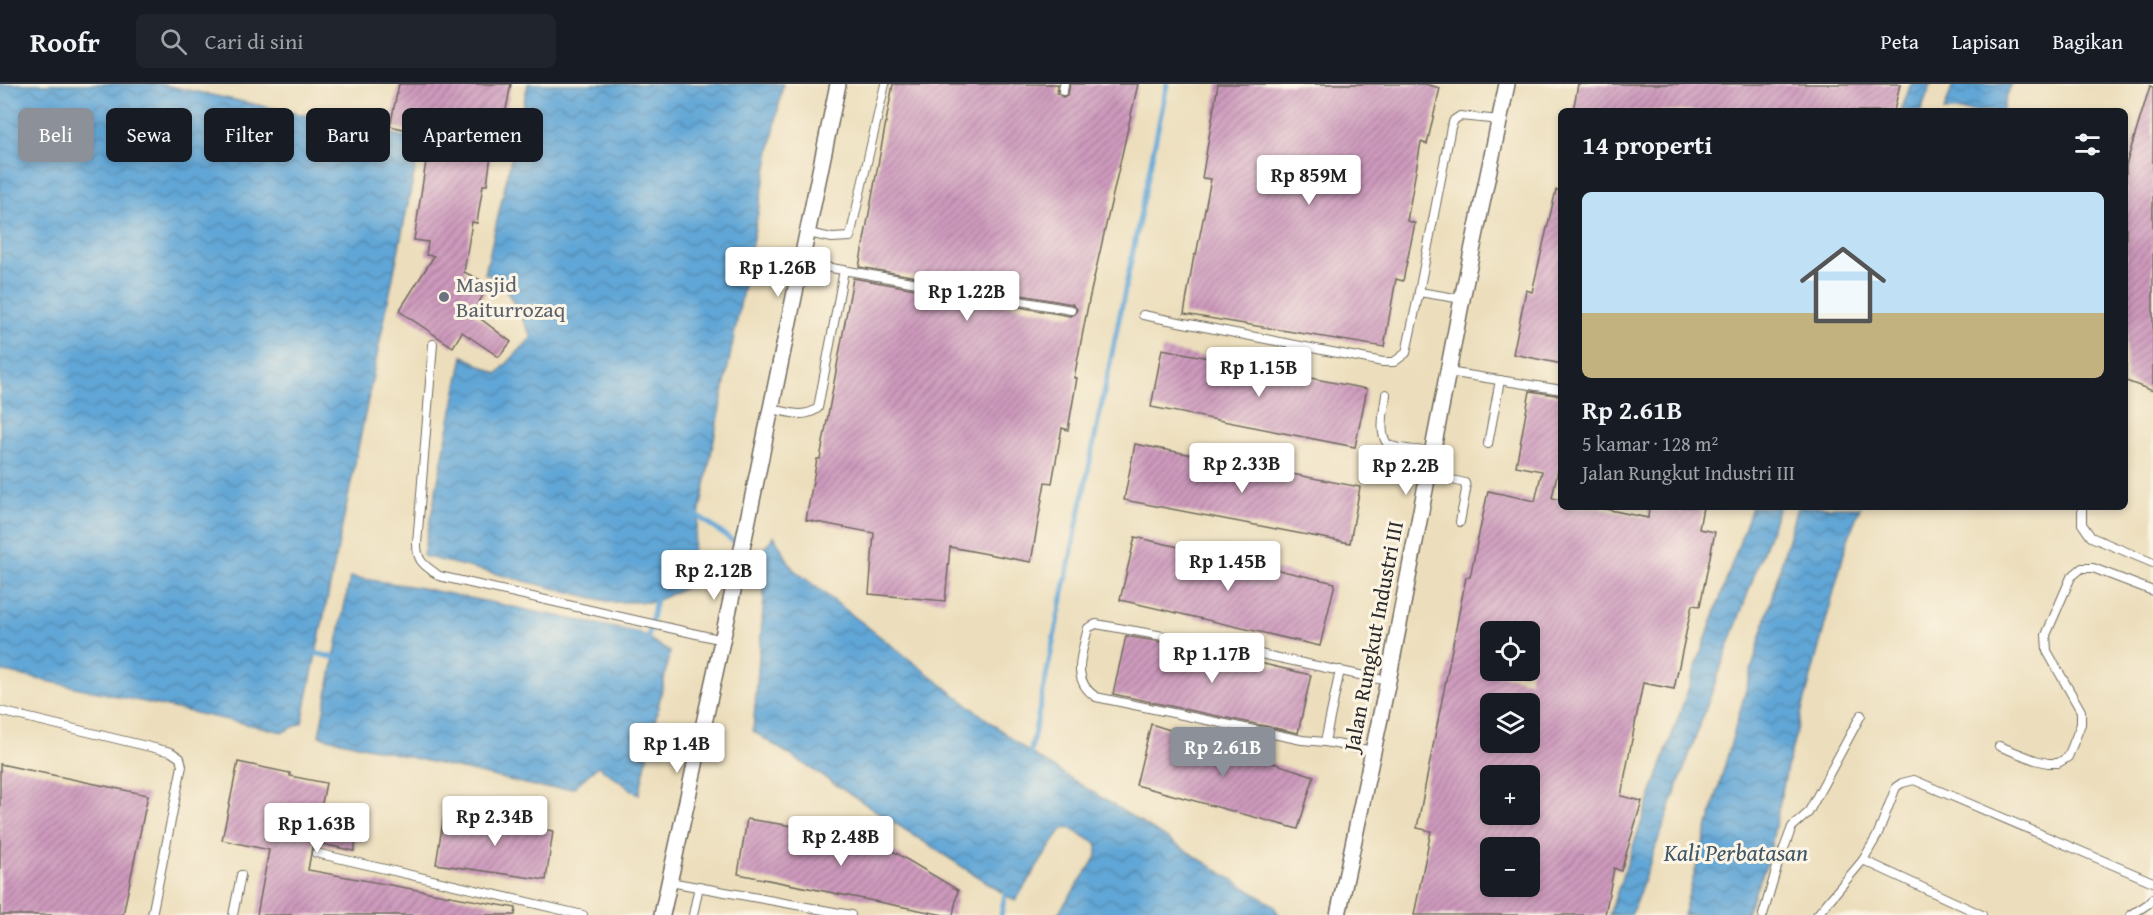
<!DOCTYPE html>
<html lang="id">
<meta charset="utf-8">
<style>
body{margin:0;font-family:"Gentium Book Plus",serif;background:#20242c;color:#f1f3f6;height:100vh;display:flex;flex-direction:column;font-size:22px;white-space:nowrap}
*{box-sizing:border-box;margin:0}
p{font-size:20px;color:#9ea1a6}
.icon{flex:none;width:33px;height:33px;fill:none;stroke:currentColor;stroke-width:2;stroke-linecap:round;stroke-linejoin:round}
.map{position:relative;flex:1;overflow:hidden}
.panel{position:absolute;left:1558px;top:24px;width:570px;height:402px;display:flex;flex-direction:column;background:#171b24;border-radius:9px;box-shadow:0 3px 9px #0003}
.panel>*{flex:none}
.banner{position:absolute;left:18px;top:24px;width:570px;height:54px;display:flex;gap:12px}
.controls{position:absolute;left:1480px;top:537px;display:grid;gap:12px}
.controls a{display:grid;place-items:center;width:60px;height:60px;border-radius:9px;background:#171b24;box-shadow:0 3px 9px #0003;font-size:30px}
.price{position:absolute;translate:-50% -51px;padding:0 14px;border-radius:6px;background:#fff;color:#222;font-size:20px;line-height:39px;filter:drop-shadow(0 2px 3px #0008)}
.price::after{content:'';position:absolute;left:50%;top:36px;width:18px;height:14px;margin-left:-9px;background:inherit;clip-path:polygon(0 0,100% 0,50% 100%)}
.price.selected{background:#8c9099;color:#fff}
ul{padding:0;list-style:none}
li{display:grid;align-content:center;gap:12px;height:318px;padding:0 24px}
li+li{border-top:2px solid #363941}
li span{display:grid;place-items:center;height:186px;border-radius:9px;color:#555}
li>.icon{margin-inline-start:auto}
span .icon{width:108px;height:108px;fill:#fffc;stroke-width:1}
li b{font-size:26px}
h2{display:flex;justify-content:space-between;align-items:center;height:72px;padding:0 24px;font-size:26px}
.tag{padding:0 21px;border-radius:9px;background:#171b24;box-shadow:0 3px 9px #0003;font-size:21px;line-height:54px}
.tag.selected{background:#8c9099;color:#fff}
header{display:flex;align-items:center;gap:36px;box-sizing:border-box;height:84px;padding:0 30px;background:#171b24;border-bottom:2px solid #363941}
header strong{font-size:28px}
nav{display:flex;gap:33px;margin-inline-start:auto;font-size:21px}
.search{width:420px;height:54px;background:#20242c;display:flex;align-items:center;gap:15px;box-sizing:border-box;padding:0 21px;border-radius:9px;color:#9ea1a6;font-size:22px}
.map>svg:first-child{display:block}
.water{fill:url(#water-waves);stroke:#466880;stroke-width:1.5}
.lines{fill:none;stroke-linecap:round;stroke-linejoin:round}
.stream{stroke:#61a6d6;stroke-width:5}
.building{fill:url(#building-hatch);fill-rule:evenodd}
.lane-casing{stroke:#6f6a5e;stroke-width:10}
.street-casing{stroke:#6f6a5e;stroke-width:18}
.lane{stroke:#fff;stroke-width:8}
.street{stroke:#fff;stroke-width:15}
.worship-dot{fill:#6b7280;stroke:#fcf5e5;stroke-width:2}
.labels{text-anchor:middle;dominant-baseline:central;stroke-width:6;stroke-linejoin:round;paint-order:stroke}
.worship-label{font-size:22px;fill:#5b616d;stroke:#fcf5e5;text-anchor:start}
.street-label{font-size:22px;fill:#2b2b2b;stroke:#fcf5e5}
.water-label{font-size:24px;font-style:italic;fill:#3e5667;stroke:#fcf5e5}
</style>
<header>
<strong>Roofr</strong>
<div class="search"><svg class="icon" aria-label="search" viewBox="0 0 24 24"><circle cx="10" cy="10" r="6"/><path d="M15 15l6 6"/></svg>Cari di sini</div>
<nav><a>Peta</a><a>Lapisan</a><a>Bagikan</a></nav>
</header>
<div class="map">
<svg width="2153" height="831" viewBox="0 0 2153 831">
<defs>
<pattern id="water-waves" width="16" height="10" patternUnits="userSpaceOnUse" patternTransform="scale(1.5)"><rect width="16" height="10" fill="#61a6d6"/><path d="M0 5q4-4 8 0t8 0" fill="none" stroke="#5087ae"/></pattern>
<pattern id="building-hatch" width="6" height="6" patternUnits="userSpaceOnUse" patternTransform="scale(1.5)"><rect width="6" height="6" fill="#ce9abd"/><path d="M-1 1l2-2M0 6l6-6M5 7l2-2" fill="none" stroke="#a77e9a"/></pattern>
</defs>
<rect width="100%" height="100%" fill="#fcf5e5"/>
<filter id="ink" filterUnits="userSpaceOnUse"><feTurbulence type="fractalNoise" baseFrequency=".0167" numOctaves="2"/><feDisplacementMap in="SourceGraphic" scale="12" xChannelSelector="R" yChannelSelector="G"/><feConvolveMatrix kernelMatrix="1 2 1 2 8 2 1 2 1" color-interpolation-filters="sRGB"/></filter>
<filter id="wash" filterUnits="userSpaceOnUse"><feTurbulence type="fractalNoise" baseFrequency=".008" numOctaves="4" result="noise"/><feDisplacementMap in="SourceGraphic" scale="24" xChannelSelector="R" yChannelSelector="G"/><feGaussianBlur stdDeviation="1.35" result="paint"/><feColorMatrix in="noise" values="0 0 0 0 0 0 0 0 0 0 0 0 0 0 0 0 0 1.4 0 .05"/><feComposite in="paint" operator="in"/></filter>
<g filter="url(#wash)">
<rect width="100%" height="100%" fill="#ecdebc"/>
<!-- water -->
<g class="water">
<path d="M0 0H160L421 56 302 639 283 648 0 587Z"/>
<path d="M528 0H783L685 504 653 518H610L423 472 463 272 497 290 532 253 500 195 485 190Z"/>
<path d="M1911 0H1931L1921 27H1901Z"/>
<path d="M1953 0H2011L2002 27H1944Z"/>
<path d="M1752 423H1779L1631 831H1609Z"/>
<path d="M1797 423H1860L1847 458 1787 683 1768 777 1745 831H1683Z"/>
<path d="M774 452 793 485 1030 669 1273 821 1279 831H1057L1097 772V760L1069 743 1061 746 1015 817 753 647 764 515 761 468Z"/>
<path d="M350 493 416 503 640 549 670 568 639 711 598 682 573 704H543L319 652Z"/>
</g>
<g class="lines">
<!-- stream -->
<g class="stream">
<path d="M695 430 765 480"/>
<path d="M647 559 657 510"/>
<path d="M311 568 340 575"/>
<path d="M1029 676 1167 0"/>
<path d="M1001 831 1006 806"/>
</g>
</g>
<g id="blocks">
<!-- building -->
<g class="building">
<path d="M399 0H511L498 66 492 64 487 101H483L477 139 472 138 464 188 489 200 473 229 511 258 499 273 462 248 453 263 399 227 434 172 426 171 428 158 414 156 430 51 390 42Z"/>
<path d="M893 0H1058L1057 9 1063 13 1068 10 1070 0H1138L1089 216 1074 294H1077L1068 346 1062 344 1052 399 1045 398 1031 478 950 463 945 517 869 510 874 449 806 436 817 375H820L853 194 1070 232 1075 230 1077 225 1072 220 859 183Z"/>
<path d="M1218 0H1425L1440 4 1427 60 1421 58 1407 137 1415 139 1403 197 1396 195 1384 263 1184 230 1194 171H1196L1211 95 1202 94Z"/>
<path d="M1578 0H1900L1894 27H1573Z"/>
<path d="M2150 2 2153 3V307L2126 297V81Z"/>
<path d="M1556 106 1562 107V280L1513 270 1526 206 1532 208Z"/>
<path d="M1162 265 1367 305 1355 363 1151 323Z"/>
<path d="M1530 307 1562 312V367L1552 414 1562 416V423H1596L1648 434 1649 423H1703L1699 445 1715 448 1700 522 1692 521 1674 605 1643 599 1621 712 1642 717 1621 787 1614 784 1605 831H1414L1431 747 1417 744 1466 493H1470L1488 407 1535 417 1542 387 1516 382ZM1491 548H1530V597L1491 589ZM1491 620H1530V658H1491ZM1491 692H1530V730H1491ZM1491 764H1530V802H1491Z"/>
<path d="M1135 360 1360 403 1350 459 1124 416Z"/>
<path d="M1135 453 1335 499 1320 562 1120 516Z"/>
<path d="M1126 552 1186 562 1311 591 1298 649 1113 610Z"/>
<path d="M1151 640 1314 692 1298 745 1136 701Z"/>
<path d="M238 678 290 689V692L326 699 319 734 359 742 354 767 313 758 308 786 516 824 515 831H257L269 766 222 756Z"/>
<path d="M0 680 148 711 123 831H0Z"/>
<path d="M444 730 553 747 546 796 436 780Z"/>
<path d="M747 735 871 754 958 806 953 831H944L738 790Z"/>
</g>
</g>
</g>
<g filter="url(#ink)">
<use href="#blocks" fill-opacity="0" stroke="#6f6a5e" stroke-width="1.5"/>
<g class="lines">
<!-- lane casing -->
<g class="lane-casing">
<g id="lane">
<path d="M1063 7 1064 0"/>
<path d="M808 149 832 154 850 153 885 0"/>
<path d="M803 179 1071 226"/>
<path d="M1462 215 1419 208 1451 43 1454 36 1460 32 1500 36"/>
<path d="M1143 231 1383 278H1394L1406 269 1419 208"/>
<path d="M433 260 417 460C417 479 425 481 439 492L723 556"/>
<path d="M1448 288 1562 306"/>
<path d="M1386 310C1385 322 1377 353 1389 361 1396 365 1422 366 1432 368"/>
<path d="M772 325C788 328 804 335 818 324L844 186"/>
<path d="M1488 360 1500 296"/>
<path d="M1427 390 1465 399 1466 406 1460 438"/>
<path d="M2082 423V440L2091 453 2153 479"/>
<path d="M1340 586 1325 658 1373 667"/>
<path d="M0 627 171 668 180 674 182 682 152 831"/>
<path d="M1325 658 1302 656 1096 613C1070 596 1082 570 1088 544L1096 540 1241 566 1388 597"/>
<path d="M1999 662 2035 676 2048 679H2058L2068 673 2081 640V627L2047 567 2046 551 2071 493 2082 484H2093L2153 507"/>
<path d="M316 769 583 831"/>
<path d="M1863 776 1877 752 1896 703 1902 699 1914 696 2153 798"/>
<path d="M670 798 851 831"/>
<path d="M233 831 241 791"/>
<path d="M693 831 699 802"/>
<path d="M1763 831 1777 783 1792 743 1808 729 1861 631"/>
<path d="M1817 831 1863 776 1982 831"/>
<path d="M2131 831 2148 820 2153 814"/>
</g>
</g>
<!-- street casing -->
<g class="street-casing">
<g id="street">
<path d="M662 831 738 484 838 0"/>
<path d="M1338 831 1388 597 1462 215 1507 0"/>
</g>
</g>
<!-- lane -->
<use href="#lane" class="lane"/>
<!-- street -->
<use href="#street" class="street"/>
</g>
</g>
<!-- markers -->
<circle class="worship-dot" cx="444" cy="213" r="6"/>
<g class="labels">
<!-- worship labels -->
<g class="worship-label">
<text x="456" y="200">Masjid<tspan x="456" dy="25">Baiturrozaq</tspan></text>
</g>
<!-- street labels -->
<g class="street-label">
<text transform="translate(1373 552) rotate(-79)">Jalan Rungkut Industri III</text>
</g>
<!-- water labels -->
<g class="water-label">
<text x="1736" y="768">Kali Perbatasan</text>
</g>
</g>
</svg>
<div class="controls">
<a><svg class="icon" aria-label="locate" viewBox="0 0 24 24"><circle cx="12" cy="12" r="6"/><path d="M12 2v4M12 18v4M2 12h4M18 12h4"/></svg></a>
<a><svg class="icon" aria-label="layers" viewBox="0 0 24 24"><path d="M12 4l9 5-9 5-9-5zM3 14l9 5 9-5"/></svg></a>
<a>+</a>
<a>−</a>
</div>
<b class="price" style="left:1309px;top:122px">Rp 859M</b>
<b class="price" style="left:778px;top:214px">Rp 1.26B</b>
<b class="price" style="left:967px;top:238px">Rp 1.22B</b>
<b class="price" style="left:1259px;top:314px">Rp 1.15B</b>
<b class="price" style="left:1242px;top:410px">Rp 2.33B</b>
<b class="price" style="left:1406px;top:412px">Rp 2.2B</b>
<b class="price" style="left:1228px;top:508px">Rp 1.45B</b>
<b class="price" style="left:714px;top:517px">Rp 2.12B</b>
<b class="price" style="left:1212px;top:600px">Rp 1.17B</b>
<b class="price" style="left:677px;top:690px">Rp 1.4B</b>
<b class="price selected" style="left:1223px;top:694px">Rp 2.61B</b>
<b class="price" style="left:495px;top:763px">Rp 2.34B</b>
<b class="price" style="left:317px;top:770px">Rp 1.63B</b>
<b class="price" style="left:841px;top:783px">Rp 2.48B</b>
<div class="banner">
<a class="tag selected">Beli</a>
<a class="tag">Sewa</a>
<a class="tag">Filter</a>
<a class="tag">Baru</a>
<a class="tag">Apartemen</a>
</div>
<section class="panel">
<h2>14 properti<svg class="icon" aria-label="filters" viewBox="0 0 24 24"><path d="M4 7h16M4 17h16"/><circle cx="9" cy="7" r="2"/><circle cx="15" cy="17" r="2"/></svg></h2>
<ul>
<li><span style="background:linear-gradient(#bfe0f5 65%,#c2b280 0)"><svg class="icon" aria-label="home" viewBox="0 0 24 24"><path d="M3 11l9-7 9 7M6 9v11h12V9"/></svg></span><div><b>Rp 2.61B</b><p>5 kamar · 128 m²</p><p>Jalan Rungkut Industri III</p></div></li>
</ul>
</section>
</div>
